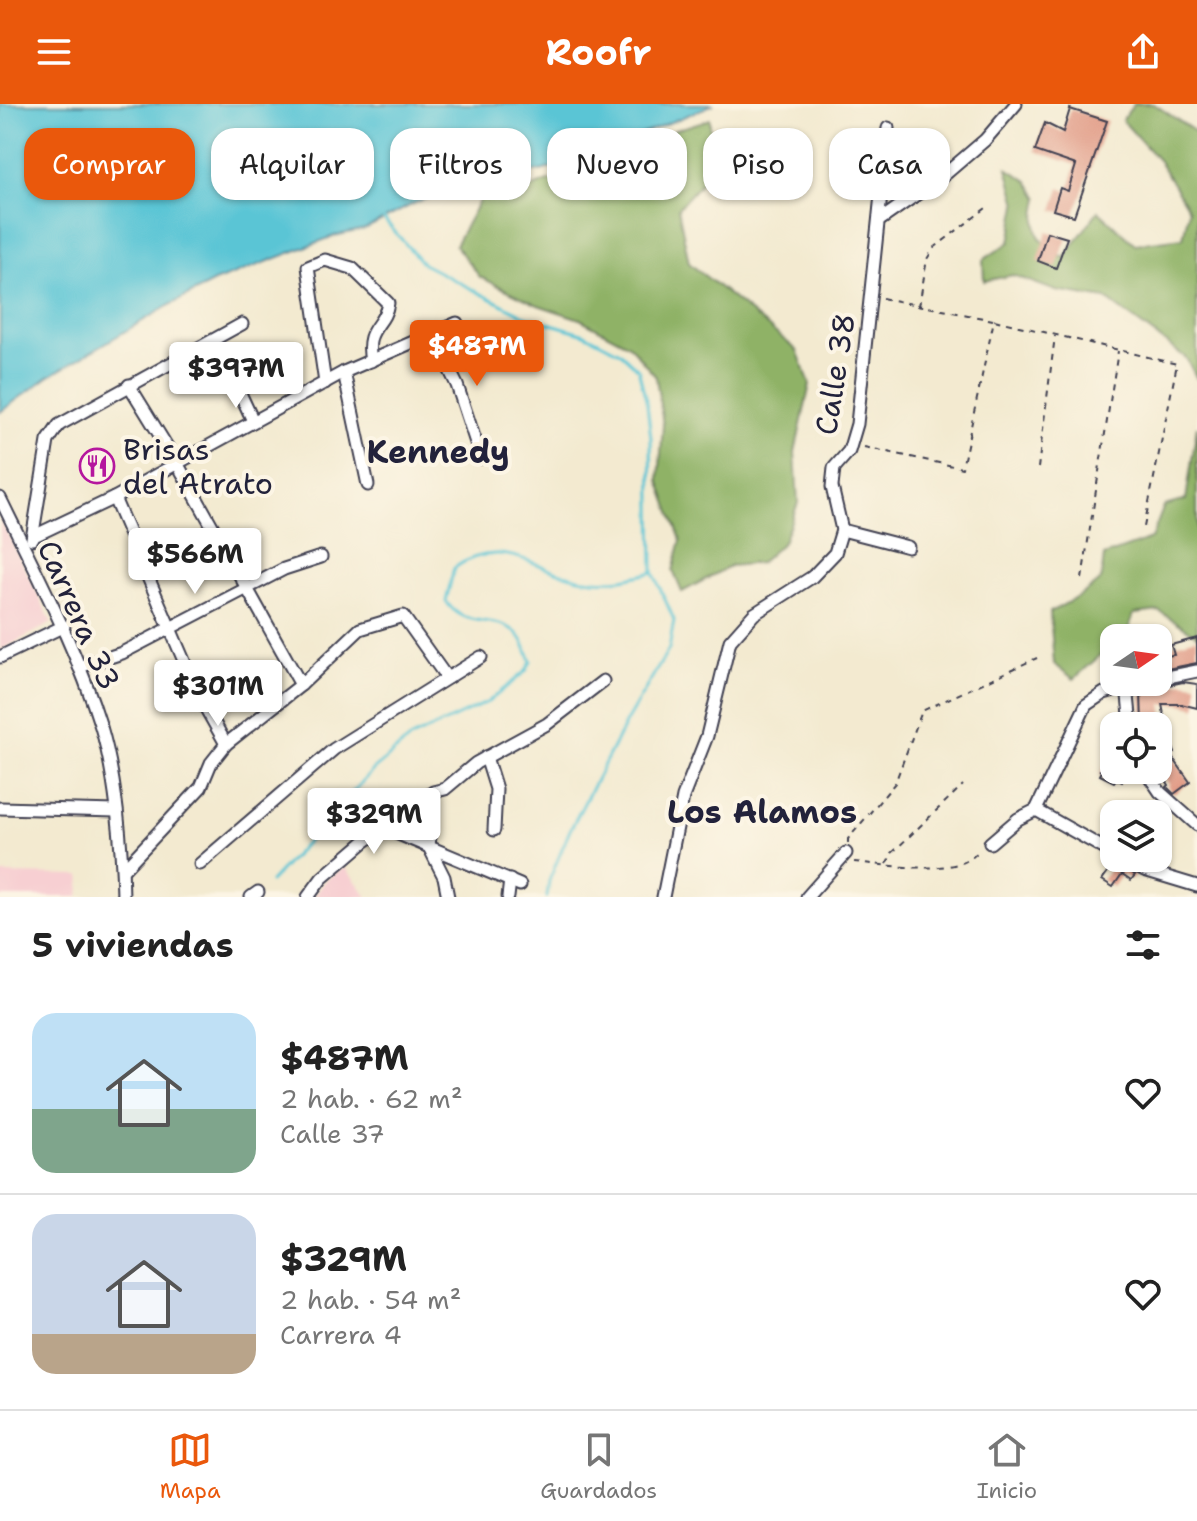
<!DOCTYPE html>
<html lang="es">
<meta charset="utf-8">
<style>
body{margin:0;font-family:"Shantell Sans",sans-serif;background:#f6f6f6;color:#222;height:100vh;display:flex;flex-direction:column;font-size:30px;white-space:nowrap}
*{box-sizing:border-box;margin:0}
p{font-size:26px;color:#767676}
.icon{flex:none;width:44px;height:44px;fill:none;stroke:currentColor;stroke-width:2;stroke-linecap:round;stroke-linejoin:round}
.map{position:relative;height:793px;overflow:hidden}
.sheet{display:flex;flex-direction:column;background:#fff;flex:1}
.sheet>*{flex:none}
.guide{position:absolute;left:24px;top:24px;width:1150px;height:72px;display:flex;gap:16px}
.needle{width:52px;rotate:77deg}
.controls{position:absolute;left:1100px;top:520px;display:grid;gap:16px}
.controls a{display:grid;place-items:center;width:72px;height:72px;border-radius:16px;background:#fff;box-shadow:0 2px 6px #0004;font-size:40px}
.price{position:absolute;translate:-50% -68px;padding:0 18px;border-radius:8px;background:#fff;color:#222;font-size:26px;line-height:52px;filter:drop-shadow(0 2px 4px #0008)}
.price::after{content:'';position:absolute;left:50%;top:48px;width:24px;height:18px;margin-left:-12px;background:inherit;clip-path:polygon(0 0,100% 0,50% 100%)}
.price.active{background:#ea580c;color:#fff}
ul{padding:0;list-style:none}
li{display:flex;align-items:center;gap:24px;height:200px;padding:0 32px}
li+li{border-top:2px solid #e0e0e0}
li span{display:grid;place-items:center;flex:none;width:224px;height:160px;border-radius:24px;color:#555}
li>.icon{margin-inline-start:auto}
span .icon{width:96px;height:96px;fill:#fffc;stroke-width:1}
li b{font-size:34px}
h2{display:flex;justify-content:space-between;align-items:center;height:96px;padding:0 32px;font-size:34px}
.pill{padding:0 28px;border-radius:24px;background:#fff;box-shadow:0 2px 6px #0004;font-size:28px;line-height:72px}
.pill.active{background:#ea580c;color:#fff}
header{display:flex;justify-content:space-between;align-items:center;height:104px;padding:0 32px;background:#ea580c;color:#fff;font-size:36px;font-weight:700}
.menu{display:flex;justify-content:space-around;align-items:center;height:112px;border-top:2px solid #e0e0e0;background:#fff;font-size:22px;color:#767676}
.menu a{display:grid;justify-items:center;gap:4px}
.menu .active{color:#ea580c}
.map>svg:first-child{display:block}
.built{fill:#f7cfd2}
.forest{fill:#8fb266;stroke:#586a50;stroke-width:2}
.water{fill:#5ac5d5;stroke:#3e7488;stroke-width:2}
.lines{fill:none;stroke-linecap:round;stroke-linejoin:round}
.stream{stroke:#5ac5d5;stroke-width:3}
.building{fill:#e09883}
.minor-casing{stroke:#414051;stroke-width:15}
.path{stroke:#414051;stroke-width:2;stroke-dasharray:6 6;stroke-linecap:butt}
.minor{stroke:#fff;stroke-width:11}
.labels{text-anchor:middle;dominant-baseline:central;stroke-width:8;stroke-linejoin:round;paint-order:stroke}
.street-label{font-size:30px;fill:#22223b;stroke:#fcf5e5}
.poi-label{font-size:30px;fill:#22223b;stroke:#fcf5e5;text-anchor:start}
.neighbourhood-label{font-size:32px;font-weight:bold;fill:#22223b;stroke:#fcf5e5}
</style>
<header><svg class="icon" aria-label="menu" viewBox="0 0 24 24"><path d="M4 6h16M4 12h16M4 18h16"/></svg>Roofr<svg class="icon" aria-label="share" viewBox="0 0 24 24"><path d="M12 15V3M7 8l5-5 5 5M5 13v7h14v-7"/></svg></header>
<div class="map">
<svg width="1197" height="793" viewBox="0 0 1197 793">
<rect width="100%" height="100%" fill="#fcf5e5"/>
<filter id="ink" filterUnits="userSpaceOnUse"><feTurbulence type="fractalNoise" baseFrequency=".0125" numOctaves="2"/><feDisplacementMap in="SourceGraphic" scale="16" xChannelSelector="R" yChannelSelector="G"/><feConvolveMatrix kernelMatrix="1 2 1 2 8 2 1 2 1" color-interpolation-filters="sRGB"/></filter>
<filter id="wash" filterUnits="userSpaceOnUse"><feTurbulence type="fractalNoise" baseFrequency=".006" numOctaves="4" result="noise"/><feDisplacementMap in="SourceGraphic" scale="32" xChannelSelector="R" yChannelSelector="G"/><feGaussianBlur stdDeviation="1.8" result="paint"/><feColorMatrix in="noise" values="0 0 0 0 0 0 0 0 0 0 0 0 0 0 0 0 0 1.4 0 .05"/><feComposite in="paint" operator="in"/></filter>
<g filter="url(#wash)">
<rect width="100%" height="100%" fill="#f3ead0"/>
<!-- built -->
<g class="built">
<path d="M0 415 52 519 0 546Z"/>
<path d="M345 763 368 793H314L327 775Z"/>
<path d="M0 770 81 771 79 793H0Z"/>
</g>
<!-- forest -->
<g class="forest">
<path d="M1134 0H1154L1197 29V275L1186 254 1106 195 1056 187 1013 171 984 177 983 156 1010 138 1017 100 1007 64 1028 77 1039 94C1032 126 1035 137 1064 154L1098 107 1135 140 1183 134 1189 106 1159 57 1122 16Z"/>
<path d="M710 15V69L678 104 689 159 797 246 810 280 795 348 798 399 783 438 760 459 730 462 682 488 673 467 681 436 659 376 663 321 656 273 629 241 580 215 538 201 480 173 455 141 482 92 518 89 548 77 594 68 638 51 675 26Z"/>
<path d="M1197 322V531L1159 507 1134 510 1126 531 1114 534V539L1074 575 1054 560 1050 508 1080 492 1101 476 1104 452 1151 435 1164 402 1186 396Z"/>
</g>
<!-- water -->
<path class="water" d="M0 0H714L628 36 544 66 452 85 415 99 365 125 334 132 214 178 168 202 48 273 0 308Z"/>
<g class="lines">
<!-- stream -->
<g class="stream">
<path d="M382 113 423 160 525 212 585 230 620 248 638 265 647 300 651 334 653 468 674 516 669 545 627 616 569 728 549 777 547 793"/>
<path d="M270 778 374 665 411 634 488 598 526 567 531 557C528 549 525 540 520 533 502 508 465 528 446 497L454 464C502 430 536 467 585 475 609 479 630 474 653 468"/>
</g>
</g>
<g id="blocks">
<!-- building -->
<g class="building">
<path d="M1070 5 1107 17 1074 112 1053 106 1060 84 1068 87 1076 61 1035 47 1045 19 1063 28Z"/>
<path d="M1047 128 1067 134 1056 164 1038 157Z"/>
<path d="M1197 534V559L1162 566V562L1158 563V553L1174 551 1171 541Z"/>
<path d="M1183 578 1197 580V604L1181 600H1162L1164 611 1162 615 1175 649 1171 651 1190 678 1174 690 1167 683 1169 681 1158 663V620L1142 622 1141 587Z"/>
<path d="M1114 643V666H1128L1122 678 1116 675 1114 678 1100 671 1102 667 1099 666H1102Z"/>
<path d="M1115 758 1135 771 1131 776 1122 770 1113 783 1102 776Z"/>
</g>
</g>
</g>
<g filter="url(#ink)">
<use href="#blocks" fill-opacity="0" stroke="#414051" stroke-width="2"/>
<g class="lines">
<!-- minor casing -->
<g class="minor-casing">
<g id="minor">
<path d="M880 116 943 72 985 36 1016 0"/>
<path d="M432 230 457 281 481 354"/>
<path d="M225 257 253 317"/>
<path d="M344 268 368 381"/>
<path d="M325 279 308 163 325 156 352 164 388 199C384 224 364 222 371 257"/>
<path d="M129 281 177 359 301 581"/>
<path d="M0 394C37 470 76 543 101 623 116 673 122 741 123 793"/>
<path d="M114 394 200 594 226 640"/>
<path d="M842 426 908 443"/>
<path d="M34 432 114 394 344 268 457 219"/>
<path d="M32 435 48 337 59 321 242 220"/>
<path d="M0 553 64 522"/>
<path d="M79 563 122 549 284 465 321 453"/>
<path d="M1158 575 1197 567"/>
<path d="M1127 581 1131 622"/>
<path d="M486 653 496 685 494 726"/>
<path d="M1145 666 1160 688 1197 721"/>
<path d="M425 696 431 720 429 743 444 773 448 793"/>
<path d="M0 704 116 707"/>
<path d="M1036 706 1114 750"/>
<path d="M384 724 520 781"/>
<path d="M990 739 1018 715 1036 706 1086 601 1104 589 1142 578"/>
<path d="M1122 754 1144 766 1197 782"/>
<path d="M200 760 334 645 481 553"/>
<path d="M123 766 201 683 211 659 226 640 301 581 360 525 403 512 447 574"/>
<path d="M251 793 258 788"/>
<path d="M308 793 322 774 364 738 433 688 445 685 476 659 547 620 603 577"/>
<path d="M508 793 510 776"/>
<path d="M663 793 683 693 707 632 730 537 754 510 812 473 835 449 842 426 832 383 834 364 849 347 857 320 888 24"/>
<path d="M807 793 846 749"/>
</g>
</g>
<!-- path -->
<g class="path">
<path d="M882 194 993 216"/>
<path d="M919 202 927 155 934 144 990 101"/>
<path d="M864 343 962 364 994 216 1177 260 1144 423"/>
<path d="M1038 364 1055 232"/>
<path d="M1082 475 1118 247"/>
<path d="M848 739V735L895 679 922 607 1037 554"/>
<path d="M854 758C885 761 935 769 964 758 970 756 975 750 980 747"/>
<path d="M887 760 892 749 963 681"/>
</g>
<!-- minor -->
<use href="#minor" class="minor"/>
</g>
</g>
<!-- icons -->
<defs>
<g id="restaurant-ring" transform="scale(1.8)"><circle r="9.5" fill="#fcf5e5" stroke="#b5179e" stroke-width="1.5"/><path d="M-5-6h1v4h1v-4h1v4h1v-4h1v5L-1.5 .5V6h-2V.5L-5-1ZM5-6V6H3V1.5H1.5Q1.5-4 5-6Z" fill="#b5179e"/></g>
</defs>
<g fill-rule="evenodd">
<use href="#restaurant-ring" x="97" y="362"/>
</g>
<g class="labels">
<!-- street labels -->
<g class="street-label">
<text transform="translate(835 270) rotate(-81)">Calle 38</text>
<text transform="translate(79 511) rotate(66)">Carrera 33</text>
</g>
<!-- poi labels -->
<g class="poi-label">
<text x="123" y="345">Brisas<tspan x="123" dy="34">del Atrato</tspan></text>
</g>
<!-- neighbourhood labels -->
<g class="neighbourhood-label">
<text x="438" y="347">Kennedy</text>
<text x="762" y="707">Los Alamos</text>
</g>
</g>
</svg>
<div class="controls">
<a><svg class="needle" viewBox="-14 -14 28 28"><path d="M0-13l5 13h-10z" fill="#e53935"/><path d="M0 13l5-13h-10z" fill="#767676"/></svg></a>
<a><svg class="icon" aria-label="locate" viewBox="0 0 24 24"><circle cx="12" cy="12" r="6"/><path d="M12 2v4M12 18v4M2 12h4M18 12h4"/></svg></a>
<a><svg class="icon" aria-label="layers" viewBox="0 0 24 24"><path d="M12 4l9 5-9 5-9-5zM3 14l9 5 9-5"/></svg></a>
</div>
<b class="price active" style="left:477px;top:284px">$487M</b>
<b class="price" style="left:236px;top:306px">$397M</b>
<b class="price" style="left:195px;top:492px">$566M</b>
<b class="price" style="left:218px;top:624px">$301M</b>
<b class="price" style="left:374px;top:752px">$329M</b>
<div class="guide">
<a class="pill active">Comprar</a>
<a class="pill">Alquilar</a>
<a class="pill">Filtros</a>
<a class="pill">Nuevo</a>
<a class="pill">Piso</a>
<a class="pill">Casa</a>
</div>
</div>
<section class="sheet">
<h2>5 viviendas<svg class="icon" aria-label="filters" viewBox="0 0 24 24"><path d="M4 7h16M4 17h16"/><circle cx="9" cy="7" r="2"/><circle cx="15" cy="17" r="2"/></svg></h2>
<ul>
<li><span style="background:linear-gradient(#bfe0f5 60%,#7fa58c 0)"><svg class="icon" aria-label="home" viewBox="0 0 24 24"><path d="M3 11l9-7 9 7M6 9v11h12V9"/></svg></span><div><b>$487M</b><p>2 hab. · 62 m²</p><p>Calle 37</p></div><svg class="icon" aria-label="heart" viewBox="0 0 24 24"><path d="M12 20l-8-8c-3-5 5-10 8-4 3-6 11-1 8 4z"/></svg></li>
<li><span style="background:linear-gradient(#c9d6e8 75%,#b9a48a 0)"><svg class="icon" aria-label="home" viewBox="0 0 24 24"><path d="M3 11l9-7 9 7M6 9v11h12V9"/></svg></span><div><b>$329M</b><p>2 hab. · 54 m²</p><p>Carrera 4</p></div><svg class="icon" aria-label="heart" viewBox="0 0 24 24"><path d="M12 20l-8-8c-3-5 5-10 8-4 3-6 11-1 8 4z"/></svg></li>
</ul>
</section>
<nav class="menu">
<a class="active"><svg class="icon" aria-label="map" viewBox="0 0 24 24"><path d="M3 6l6-2 6 2 6-2v14l-6 2-6-2-6 2zM9 4v14M15 6v14"/></svg>Mapa</a>
<a><svg class="icon" aria-label="saved" viewBox="0 0 24 24"><path d="M7 4h10v16l-5-4-5 4z"/></svg>Guardados</a>
<a><svg class="icon" aria-label="home" viewBox="0 0 24 24"><path d="M3 11l9-7 9 7M6 9v11h12V9"/></svg>Inicio</a>
</nav>
